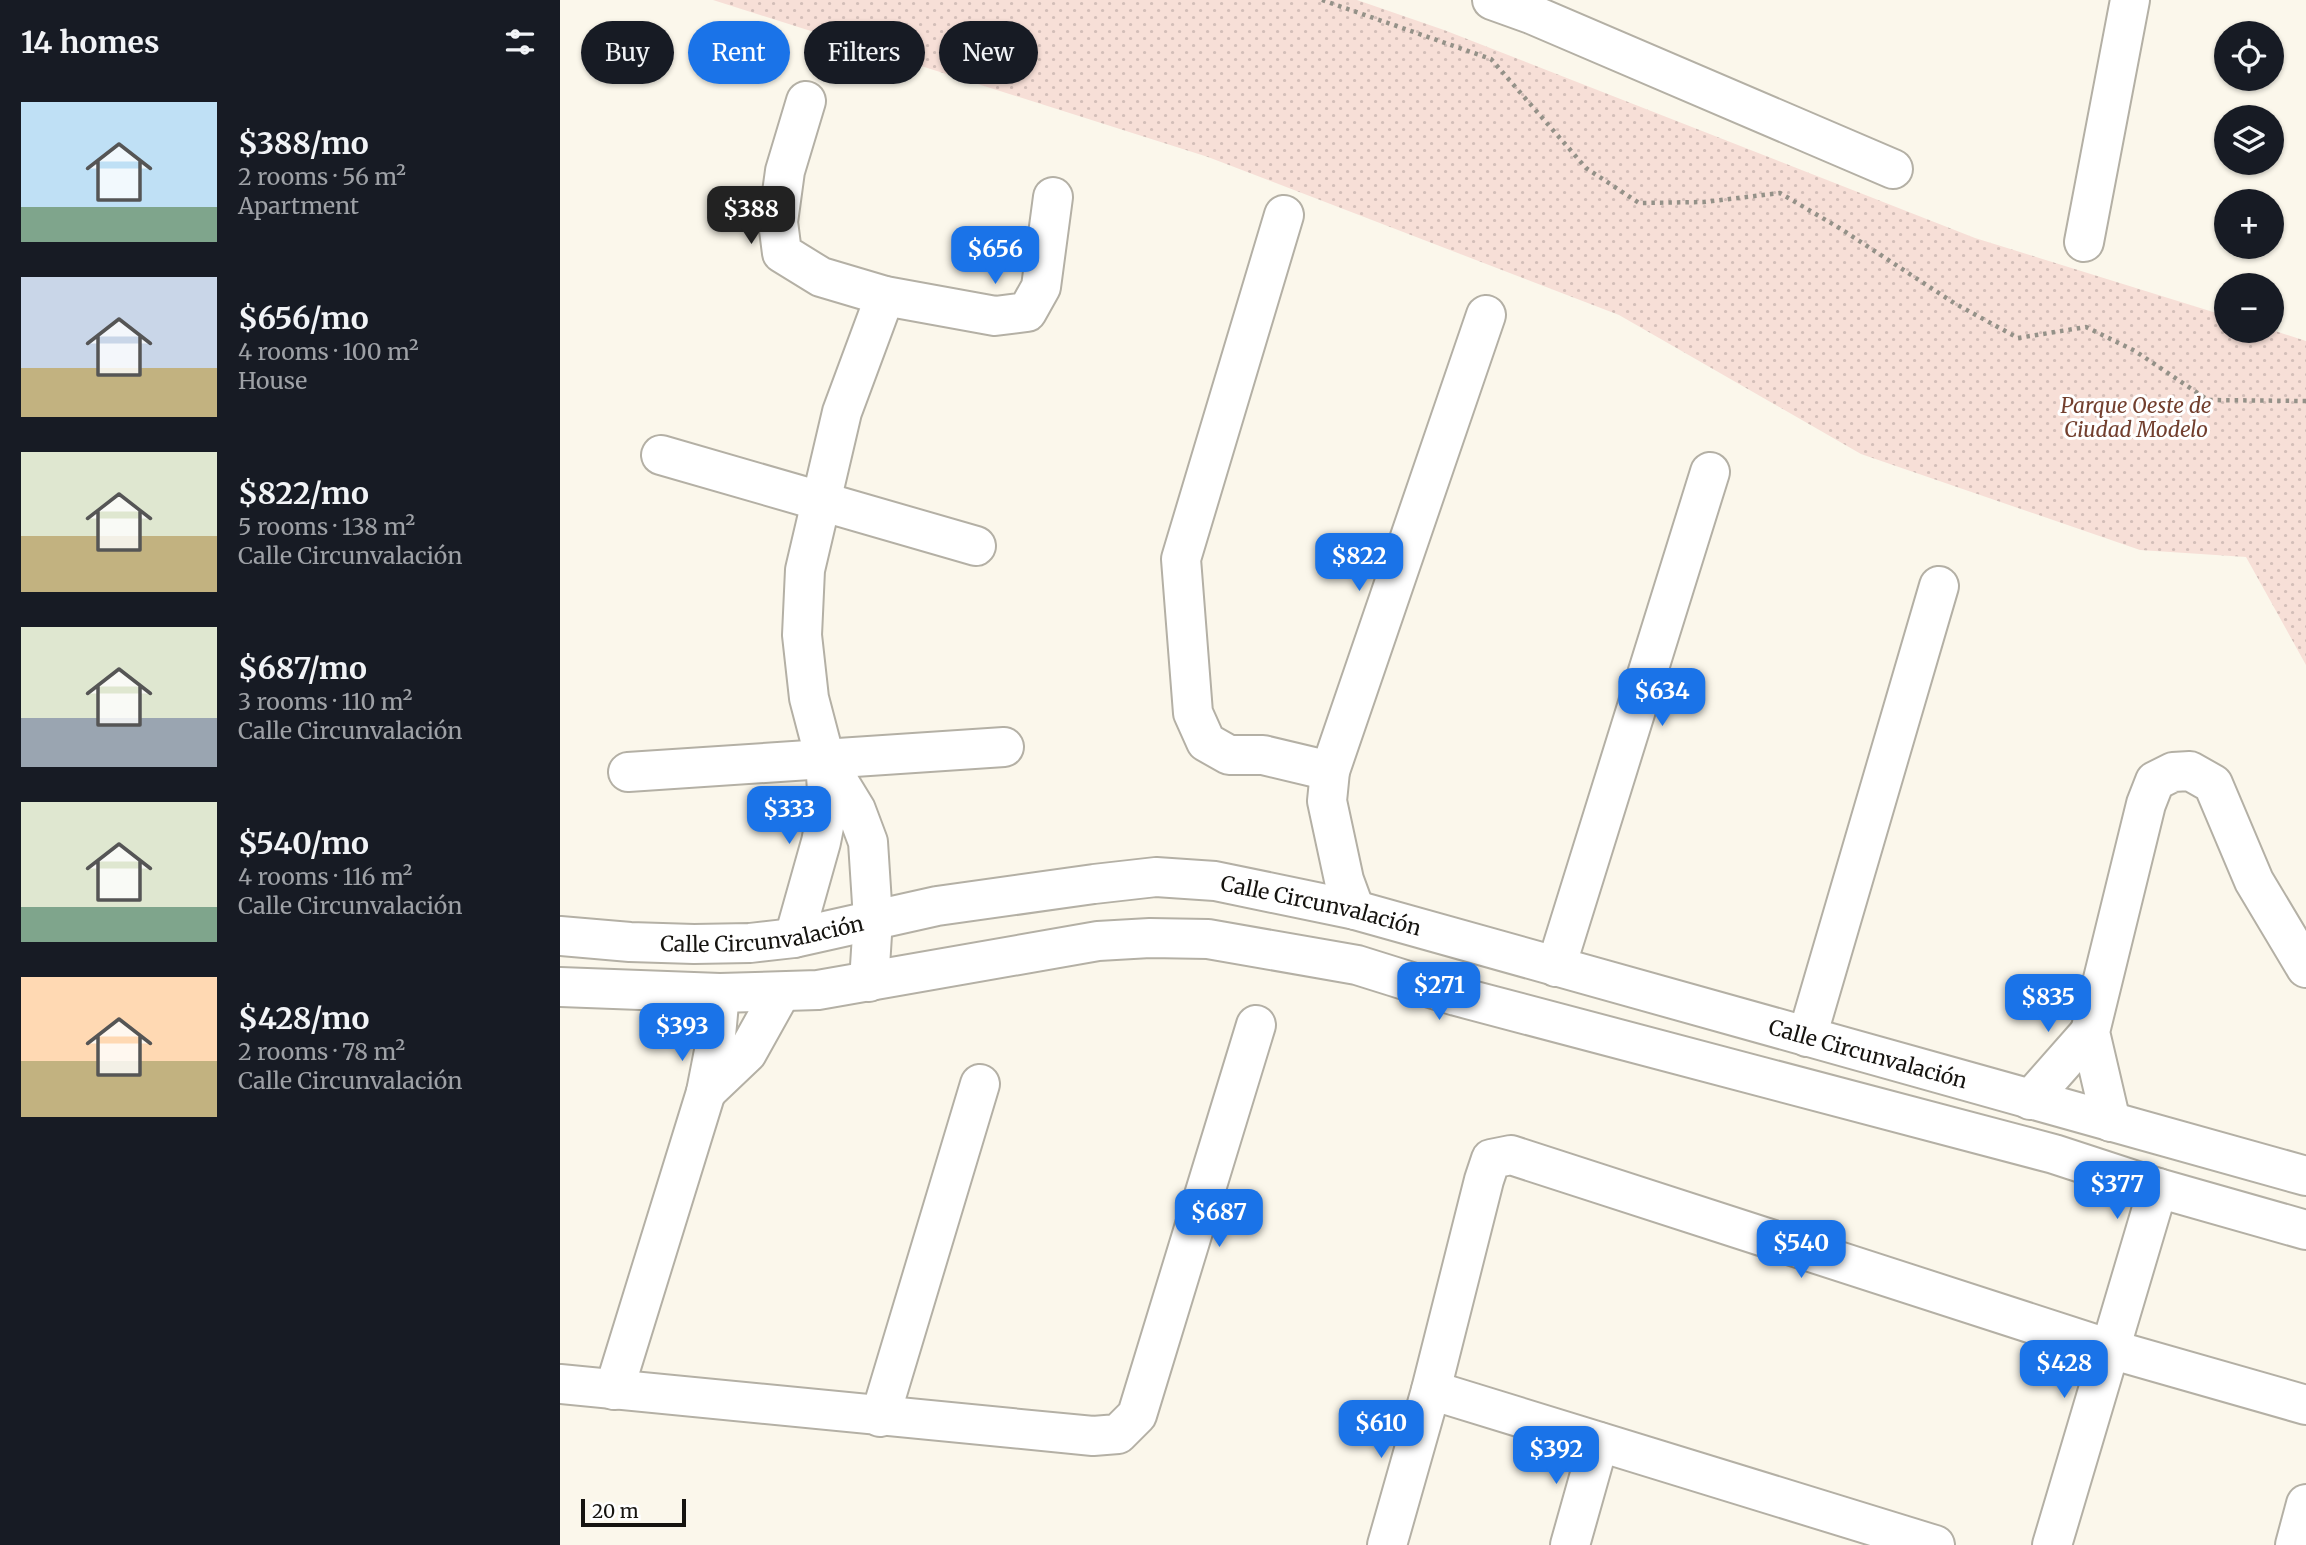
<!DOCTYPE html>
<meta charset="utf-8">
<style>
body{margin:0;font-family:Merriweather,serif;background:#20242c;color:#f1f3f6;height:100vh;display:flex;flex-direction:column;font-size:26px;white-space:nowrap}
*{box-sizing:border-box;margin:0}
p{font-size:23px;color:#9ea1a6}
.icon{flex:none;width:38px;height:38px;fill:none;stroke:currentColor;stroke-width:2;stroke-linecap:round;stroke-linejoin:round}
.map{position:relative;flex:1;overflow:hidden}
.sheet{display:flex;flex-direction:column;background:#171b24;width:560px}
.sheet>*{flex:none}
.top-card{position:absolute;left:21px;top:21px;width:665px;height:63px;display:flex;gap:14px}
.buttons{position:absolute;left:1654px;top:21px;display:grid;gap:14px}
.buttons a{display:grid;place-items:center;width:70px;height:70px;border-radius:50%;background:#171b24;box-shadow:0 2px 5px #0004;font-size:35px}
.scale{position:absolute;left:21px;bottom:18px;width:105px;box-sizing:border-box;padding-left:7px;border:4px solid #161410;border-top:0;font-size:19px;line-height:24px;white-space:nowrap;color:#161410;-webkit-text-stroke:5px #fff;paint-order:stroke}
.price{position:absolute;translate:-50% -60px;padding:0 16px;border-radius:14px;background:#1a73e8;color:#fff;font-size:23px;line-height:46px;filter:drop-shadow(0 2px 4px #0008)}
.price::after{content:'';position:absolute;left:50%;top:42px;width:21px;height:16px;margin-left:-10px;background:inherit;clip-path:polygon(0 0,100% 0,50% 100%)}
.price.active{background:#222;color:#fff}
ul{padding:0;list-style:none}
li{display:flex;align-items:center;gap:21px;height:175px;padding:0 21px}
li span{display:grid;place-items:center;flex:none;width:196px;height:140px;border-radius:0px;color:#555}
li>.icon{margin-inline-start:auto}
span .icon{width:84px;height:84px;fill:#fffc;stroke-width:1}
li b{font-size:30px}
h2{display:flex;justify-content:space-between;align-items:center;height:84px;padding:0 21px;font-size:30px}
.chip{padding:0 24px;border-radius:32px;background:#171b24;box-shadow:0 2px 5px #0004;font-size:24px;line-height:63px}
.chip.active{background:#1a73e8;color:#fff}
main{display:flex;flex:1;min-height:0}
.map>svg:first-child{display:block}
.park{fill:url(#park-dots)}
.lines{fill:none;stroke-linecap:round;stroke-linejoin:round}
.minor-casing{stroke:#b4b0a5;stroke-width:42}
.path{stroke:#949188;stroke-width:4.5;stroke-dasharray:3.5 5;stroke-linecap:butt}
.minor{stroke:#fff;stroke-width:38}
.labels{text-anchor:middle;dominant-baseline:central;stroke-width:6;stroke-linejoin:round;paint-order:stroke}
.park-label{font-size:21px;font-style:italic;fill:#723f2e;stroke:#fff}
.street-label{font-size:21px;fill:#161410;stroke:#fff}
</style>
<main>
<section class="sheet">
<h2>14 homes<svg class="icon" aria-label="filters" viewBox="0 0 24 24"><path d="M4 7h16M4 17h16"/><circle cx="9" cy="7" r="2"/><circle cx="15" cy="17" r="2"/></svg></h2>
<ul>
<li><span style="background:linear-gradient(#bfe0f5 75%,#7fa58c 0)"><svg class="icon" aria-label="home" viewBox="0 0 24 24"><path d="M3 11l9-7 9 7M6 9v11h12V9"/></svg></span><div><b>$388/mo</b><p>2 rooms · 56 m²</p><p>Apartment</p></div></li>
<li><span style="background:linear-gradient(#c9d6e8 65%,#c2b280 0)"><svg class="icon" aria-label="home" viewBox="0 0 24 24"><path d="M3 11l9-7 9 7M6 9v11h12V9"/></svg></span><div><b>$656/mo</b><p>4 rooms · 100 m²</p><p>House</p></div></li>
<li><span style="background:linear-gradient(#dfe7d0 60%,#c2b280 0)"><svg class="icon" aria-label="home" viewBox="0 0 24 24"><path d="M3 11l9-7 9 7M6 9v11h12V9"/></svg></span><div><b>$822/mo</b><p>5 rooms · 138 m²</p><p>Calle Circunvalación</p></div></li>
<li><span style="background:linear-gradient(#dfe7d0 65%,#9aa5b1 0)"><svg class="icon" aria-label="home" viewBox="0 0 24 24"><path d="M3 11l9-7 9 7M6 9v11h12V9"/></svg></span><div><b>$687/mo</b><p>3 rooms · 110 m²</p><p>Calle Circunvalación</p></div></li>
<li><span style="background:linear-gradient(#dfe7d0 75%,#7fa58c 0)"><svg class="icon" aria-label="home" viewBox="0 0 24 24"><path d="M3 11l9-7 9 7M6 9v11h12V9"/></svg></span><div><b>$540/mo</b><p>4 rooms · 116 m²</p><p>Calle Circunvalación</p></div></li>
<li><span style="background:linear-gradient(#ffd9b3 60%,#c2b280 0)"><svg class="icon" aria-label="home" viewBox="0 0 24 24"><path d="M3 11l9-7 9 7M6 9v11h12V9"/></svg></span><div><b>$428/mo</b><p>2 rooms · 78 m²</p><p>Calle Circunvalación</p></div></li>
</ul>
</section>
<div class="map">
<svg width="1746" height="1545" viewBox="0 0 1746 1545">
<defs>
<pattern id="park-dots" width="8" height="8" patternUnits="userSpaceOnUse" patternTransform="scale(1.75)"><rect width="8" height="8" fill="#f7dfd7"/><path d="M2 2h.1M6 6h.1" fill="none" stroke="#d3beb8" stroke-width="1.8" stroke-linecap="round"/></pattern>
</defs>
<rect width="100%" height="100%" fill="#fbf7eb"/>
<!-- park -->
<path class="park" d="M153 0H797L884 30 1415 238 1666 316V331L1712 330 1746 341V665L1686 557 1580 550 1301 454 1059 315 648 157Z"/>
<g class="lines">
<!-- minor casing -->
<g class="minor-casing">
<g id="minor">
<path d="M932 0 971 14 1333 169"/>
<path d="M246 101 225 171 218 222 222 253 261 277 325 296 435 316 467 312 481 287 493 197"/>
<path d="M724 215 621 559 633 713 646 742 669 755H703L770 771"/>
<path d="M1524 242 1570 0"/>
<path d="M101 455 416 546"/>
<path d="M268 764 296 810 308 842 313 919 309 982"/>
<path d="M68 772 444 747"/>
<path d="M795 910 784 880 767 801 770 771 926 315"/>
<path id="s1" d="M0 936 70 942 134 944 190 943 234 938 377 906 534 884 596 877 655 881 795 910 1746 1176"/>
<path d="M234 938 261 842 268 807 265 759 249 698 242 635 245 570 282 412 325 296"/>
<path d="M996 967 1150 472"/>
<path d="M0 987 160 993 258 990 538 941 590 938 648 939 797 965 896 996 1494 1154 1598 1188 1746 1230"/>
<path d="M1247 1037 1379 586"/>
<path d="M146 1092 187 1053 221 992"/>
<path d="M1470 1100 1530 1032"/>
<path d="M1551 1122 1530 1032 1586 804 1595 781 1613 772 1630 771 1653 784 1694 881 1746 968"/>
<path d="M0 1384 533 1436 558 1434 577 1415 696 1025"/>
<path d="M54 1390 146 1092 155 1046 160 993"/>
<path d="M871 1390 1375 1545"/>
<path d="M320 1417 420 1084"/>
<path d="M827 1545 871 1390 924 1180 931 1159 951 1155 1550 1349 1746 1405"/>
<path d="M1010 1545 1039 1442"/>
<path d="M1492 1545 1598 1188"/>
<path d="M1735 1545 1746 1504"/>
</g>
</g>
<!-- path -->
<path class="path" d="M762 0 931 59 1026 168 1079 203 1144 202 1220 193 1281 229 1394 303 1458 338 1526 327 1575 351 1648 400 1746 401"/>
<!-- minor -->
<use href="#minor" class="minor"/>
</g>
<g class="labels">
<!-- park labels -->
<g class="park-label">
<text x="1576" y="405">Parque Oeste de<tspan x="1576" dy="24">Ciudad Modelo</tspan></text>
</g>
<!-- street labels -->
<g class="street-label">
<text stroke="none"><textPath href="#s1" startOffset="770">Calle Circunvalación</textPath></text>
<text stroke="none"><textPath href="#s1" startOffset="203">Calle Circunvalación</textPath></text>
<text stroke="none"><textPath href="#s1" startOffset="1337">Calle Circunvalación</textPath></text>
</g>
</g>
</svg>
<div class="buttons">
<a><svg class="icon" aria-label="locate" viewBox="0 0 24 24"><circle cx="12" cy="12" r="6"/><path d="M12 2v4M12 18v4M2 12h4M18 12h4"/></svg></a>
<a><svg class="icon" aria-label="layers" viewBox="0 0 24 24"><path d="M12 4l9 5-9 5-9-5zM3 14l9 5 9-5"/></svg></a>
<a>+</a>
<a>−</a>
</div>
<div class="scale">20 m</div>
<b class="price active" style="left:191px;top:246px">$388</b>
<b class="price" style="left:435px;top:286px">$656</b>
<b class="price" style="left:799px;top:593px">$822</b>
<b class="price" style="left:1102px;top:728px">$634</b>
<b class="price" style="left:229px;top:846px">$333</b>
<b class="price" style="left:879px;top:1022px">$271</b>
<b class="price" style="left:1488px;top:1034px">$835</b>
<b class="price" style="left:122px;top:1063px">$393</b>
<b class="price" style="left:1557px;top:1221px">$377</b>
<b class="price" style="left:659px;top:1249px">$687</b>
<b class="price" style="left:1241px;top:1280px">$540</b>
<b class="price" style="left:1504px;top:1400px">$428</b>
<b class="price" style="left:821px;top:1460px">$610</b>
<b class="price" style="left:996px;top:1486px">$392</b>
<div class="top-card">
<a class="chip">Buy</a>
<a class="chip active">Rent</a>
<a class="chip">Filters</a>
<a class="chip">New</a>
</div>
</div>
</main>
